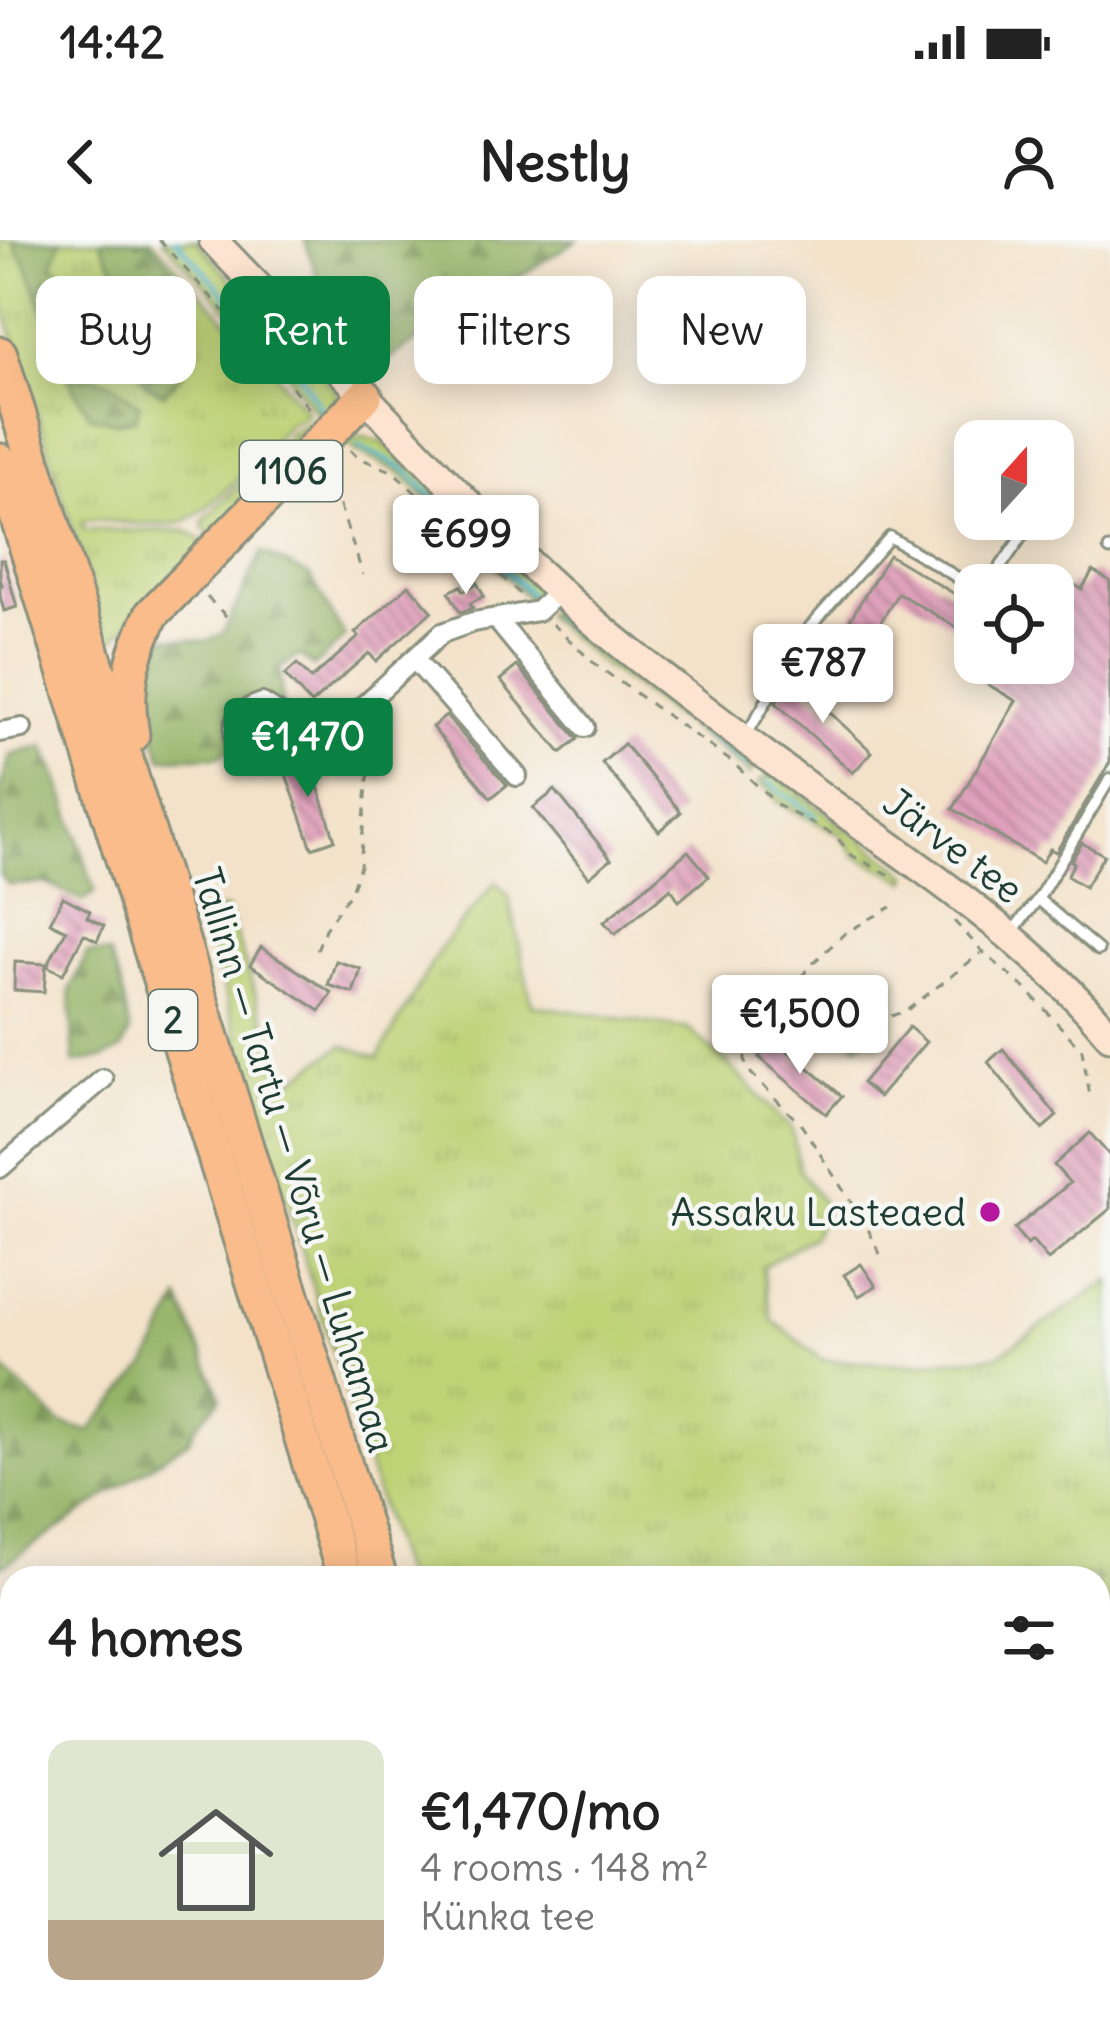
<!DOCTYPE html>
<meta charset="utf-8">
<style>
body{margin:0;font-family:Delius,sans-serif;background:#f2f2f2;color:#222;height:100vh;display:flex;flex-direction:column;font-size:45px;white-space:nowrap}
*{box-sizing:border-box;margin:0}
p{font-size:39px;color:#767676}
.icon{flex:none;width:66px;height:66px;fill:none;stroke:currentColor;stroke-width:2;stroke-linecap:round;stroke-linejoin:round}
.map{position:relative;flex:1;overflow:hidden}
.details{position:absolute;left:0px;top:1326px;width:1110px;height:468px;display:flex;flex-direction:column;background:#fff;border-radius:36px 36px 0 0;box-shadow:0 6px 30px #0003}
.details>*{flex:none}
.top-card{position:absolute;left:36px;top:36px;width:1038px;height:108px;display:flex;gap:24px}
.needle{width:78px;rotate:21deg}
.controls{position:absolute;left:954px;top:180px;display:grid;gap:24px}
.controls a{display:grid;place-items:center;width:120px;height:120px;border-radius:24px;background:#fff;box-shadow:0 6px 30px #0003;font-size:60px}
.price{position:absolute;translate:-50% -102px;padding:0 27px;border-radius:12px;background:#fff;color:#222;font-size:39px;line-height:78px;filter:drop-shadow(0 3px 6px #0008)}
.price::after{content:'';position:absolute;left:50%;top:72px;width:36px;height:27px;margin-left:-18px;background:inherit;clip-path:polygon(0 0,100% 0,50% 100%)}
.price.active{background:#0b8043;color:#fff}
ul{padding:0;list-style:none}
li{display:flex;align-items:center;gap:36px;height:300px;padding:0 48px}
li span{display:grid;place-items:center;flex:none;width:336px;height:240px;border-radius:24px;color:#555}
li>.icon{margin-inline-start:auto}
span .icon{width:144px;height:144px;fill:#fffc;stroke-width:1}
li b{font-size:51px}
h2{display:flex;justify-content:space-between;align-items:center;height:144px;padding:0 48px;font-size:51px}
.pill{padding:0 42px;border-radius:24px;background:#fff;box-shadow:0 6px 30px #0003;font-size:42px;line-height:108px}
.pill.active{background:#0b8043;color:#fff}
.status{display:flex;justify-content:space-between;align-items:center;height:84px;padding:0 60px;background:#fff;direction:ltr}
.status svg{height:33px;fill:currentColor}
header{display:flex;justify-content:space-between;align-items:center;height:156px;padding:0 48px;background:#fff;font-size:54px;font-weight:800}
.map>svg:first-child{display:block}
.grass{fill:url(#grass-tufts);stroke:#6e8855;stroke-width:3}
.forest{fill:url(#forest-firs);stroke:#5a784e;stroke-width:3}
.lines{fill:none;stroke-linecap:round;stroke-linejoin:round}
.stream{stroke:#55b7d3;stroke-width:4.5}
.building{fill:url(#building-back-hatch)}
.lane-casing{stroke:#89907e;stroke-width:15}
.street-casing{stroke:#89907e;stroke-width:24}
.secondary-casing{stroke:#89907e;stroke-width:33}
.highway-casing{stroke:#89907e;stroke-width:39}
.path{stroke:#89907e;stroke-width:3;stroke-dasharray:9 9;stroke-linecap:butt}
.lane{stroke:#fff;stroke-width:9}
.street{stroke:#fff;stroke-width:18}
.secondary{stroke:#fde4d0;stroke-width:27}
.highway{stroke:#f9bc8a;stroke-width:33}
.poi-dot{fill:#b5179e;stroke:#f6f6f2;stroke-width:4.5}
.labels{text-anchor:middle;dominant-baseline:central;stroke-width:9;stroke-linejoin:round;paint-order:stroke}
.shield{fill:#f6f6f2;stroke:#60746d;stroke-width:3}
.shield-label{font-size:36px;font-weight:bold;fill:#1f3d34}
.street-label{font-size:39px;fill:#1f3d34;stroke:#f6f6f2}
.poi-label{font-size:39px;fill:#1f3d34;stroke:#f6f6f2;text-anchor:end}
</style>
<div class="status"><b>14:42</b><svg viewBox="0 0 49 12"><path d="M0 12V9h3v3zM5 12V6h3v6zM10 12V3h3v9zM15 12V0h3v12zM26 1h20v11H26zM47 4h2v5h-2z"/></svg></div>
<header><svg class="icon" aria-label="back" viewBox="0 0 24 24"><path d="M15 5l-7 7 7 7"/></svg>Nestly<svg class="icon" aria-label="person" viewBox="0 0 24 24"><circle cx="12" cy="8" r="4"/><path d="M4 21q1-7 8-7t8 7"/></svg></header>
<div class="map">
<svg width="1110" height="1794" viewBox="0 0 1110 1794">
<defs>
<pattern id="grass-tufts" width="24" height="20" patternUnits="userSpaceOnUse" patternTransform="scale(3)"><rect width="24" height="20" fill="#bed276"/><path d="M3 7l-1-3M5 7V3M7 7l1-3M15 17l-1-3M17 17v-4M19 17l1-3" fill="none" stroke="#a3b567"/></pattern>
<pattern id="forest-firs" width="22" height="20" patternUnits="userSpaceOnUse" patternTransform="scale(3)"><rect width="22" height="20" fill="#96b467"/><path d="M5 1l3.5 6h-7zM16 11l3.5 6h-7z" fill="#7a9456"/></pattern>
<pattern id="building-back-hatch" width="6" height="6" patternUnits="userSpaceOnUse" patternTransform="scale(3)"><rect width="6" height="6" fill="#e0a1bb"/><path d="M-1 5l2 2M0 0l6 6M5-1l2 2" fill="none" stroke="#b58499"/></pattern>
</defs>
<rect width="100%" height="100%" fill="#f6f6f2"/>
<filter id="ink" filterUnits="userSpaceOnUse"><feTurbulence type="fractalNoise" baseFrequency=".00833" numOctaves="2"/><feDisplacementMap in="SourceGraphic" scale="24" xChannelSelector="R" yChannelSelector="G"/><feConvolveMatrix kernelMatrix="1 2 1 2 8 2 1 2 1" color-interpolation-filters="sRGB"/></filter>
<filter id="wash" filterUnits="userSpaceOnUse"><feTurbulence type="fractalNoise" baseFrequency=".004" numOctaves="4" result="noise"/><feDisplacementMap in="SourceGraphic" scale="48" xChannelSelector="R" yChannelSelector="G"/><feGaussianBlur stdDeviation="2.7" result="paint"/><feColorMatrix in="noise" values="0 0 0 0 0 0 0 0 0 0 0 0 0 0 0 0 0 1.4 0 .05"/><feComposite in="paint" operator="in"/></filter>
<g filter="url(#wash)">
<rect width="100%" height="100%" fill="#f3e2c9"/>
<!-- grass -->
<g class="grass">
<path d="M0 0H152L271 128 306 171 304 176 288 184C265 208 206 280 175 284 148 287 117 281 90 280L82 282 84 290 187 291 205 302 113 400 108 399 105 394 0 53Z"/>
<path d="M163 0H196L298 115 287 126 280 125Z"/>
<path d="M305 121 335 148 338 156 325 180 311 167 288 135Z"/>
<path d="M310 182 316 184 211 296 205 290 203 282 205 279 291 192Z"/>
<path d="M362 197 382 202 408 221 545 355 536 366 401 233 358 212 344 199Z"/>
<path d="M554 369 562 370 756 524 750 535 721 510 598 421 544 374Z"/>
<path d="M769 534 777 536 909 635 907 641 855 615 841 595 778 562 772 552 759 543Z"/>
<path d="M496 642 509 657 532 765 688 789 728 824 792 890 799 929 826 968 813 996 762 1027 772 1080 823 1120 900 1124 997 1116 1110 1040V1622L1098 1620V1338H403L254 856 202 671 227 669 286 845 343 805 378 818 441 707Z"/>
<path d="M840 739 878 772 875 788 858 805 842 791 837 794 827 782 818 763 831 742Z"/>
<path d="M540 1782H925L923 1794H544Z"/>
</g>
<!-- forest -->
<g class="forest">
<path d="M13 0H61L52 25C86 44 85 57 81 93L98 104 93 136 112 143 140 165 135 179 117 182 90 176 70 141 28 29Z"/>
<path d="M101 0H134L137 4 147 0 186 45 182 80 196 109 183 132 164 154 146 145 132 121 140 83 165 65 150 40 124 39 108 18Z"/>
<path d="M305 0H577L388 119 318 39Z"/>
<path d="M262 312 310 336 345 397 314 427 300 415 280 428 282 464 264 485 219 516 162 518 149 479 150 436 163 397 207 401 223 393Z"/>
<path d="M44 506 61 545 95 652 84 661 45 643 9 645 0 635V548L11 515Z"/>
<path d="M87 713 109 714 121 746 130 791 122 809 104 818 74 823 70 750Z"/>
<path d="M180 1059 221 1158 195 1187 189 1200 0 1328V1126L60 1183 89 1191 147 1125Z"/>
<path d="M311 1782H399L398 1794H315Z"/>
</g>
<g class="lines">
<!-- stream -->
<g class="stream">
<path d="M176 0 285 120"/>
<path d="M298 131 322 172"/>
<path d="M358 206 405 229 532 356"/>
<path d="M552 375 749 527"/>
<path d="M768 542 816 576"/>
</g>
</g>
<g id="blocks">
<!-- building -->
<g class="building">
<path d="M889 315 975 366V398L898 353 852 430 828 416Z"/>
<path d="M0 320H4L17 367 4 371 0 356Z"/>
<path d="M1093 331 1110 341V522L1056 612 1050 609 1042 622 953 569 1016 461 977 438 986 423H1053V398L1060 386 1053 382V374L1071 343 1082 349Z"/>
<path d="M477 343 484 356 470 363 473 368 460 372 449 352 461 346 464 351Z"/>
<path d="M409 345 432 371 376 421 369 413 311 464 285 435 297 424 311 439 359 397 355 393Z"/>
<path d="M517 426 578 499 561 513 500 440Z"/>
<path d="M791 436 872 512 853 533 776 463Z"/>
<path d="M446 476 507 545 491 558 432 487Z"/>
<path d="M624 504 681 572 659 591 602 523Z"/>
<path d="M297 512 301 524 310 521 335 600 312 608 280 517Z"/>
<path d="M555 550 611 619 589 637 533 568Z"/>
<path d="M1082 603 1104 615 1085 647 1067 636 1074 623 1071 621Z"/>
<path d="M688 611 709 636 679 661 671 648 615 694 604 682Z"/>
<path d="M63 657 90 671 87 677 104 686 97 701 84 694 63 734 47 726 66 690 50 682Z"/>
<path d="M261 707 332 753 320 771 250 725Z"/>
<path d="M336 721 361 729 353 753 328 745Z"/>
<path d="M15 722 46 724 44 752 14 750Z"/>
<path d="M909 787 926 802 879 857 862 843Z"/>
<path d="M774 799 842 856 826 874 759 817Z"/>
<path d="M1003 809 1057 876 1042 889 988 822Z"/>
<path d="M1090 893 1110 916V969L1048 1020 1032 1001 1027 1005 1014 989 1070 943 1054 925Z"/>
<path d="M861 1024 876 1046 859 1056 844 1035Z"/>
</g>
</g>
</g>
<g filter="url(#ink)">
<use href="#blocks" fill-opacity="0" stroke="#89907e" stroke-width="3"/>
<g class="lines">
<!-- lane casing -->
<g class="lane-casing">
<g id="lane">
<path d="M1109 309 1110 310"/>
<path d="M988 345 1034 279"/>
<path d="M747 494 810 387 890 297 975 348"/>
<path d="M1038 659 1098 710"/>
<path d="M1012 692 1038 659 1110 539"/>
</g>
</g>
<!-- street casing -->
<g class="street-casing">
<g id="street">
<path d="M496 379 585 487"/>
<path d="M414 419 517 536"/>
<path d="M0 492 22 488"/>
<path d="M235 510C233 481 233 473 262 463 288 477 303 499 335 492L442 393 473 382 538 371 559 351"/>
<path d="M0 928 103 839"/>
</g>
</g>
<!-- secondary casing -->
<g class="secondary-casing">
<path id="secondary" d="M213 0C263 53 315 104 366 157 453 249 541 343 642 421 709 473 777 525 846 574 939 640 1037 707 1110 796"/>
</g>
<!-- highway casing -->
<g class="highway-casing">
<g id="highway">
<path d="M0 114 380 1338"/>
<path d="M0 221 345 1338"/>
<path d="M132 495C124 447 131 418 152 374L365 156"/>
<path d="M481 1782 485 1794"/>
<path d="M518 1782 522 1794"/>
</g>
</g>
<!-- path -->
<g class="path">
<path d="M159 0 283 135 313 174"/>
<path d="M350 210 357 217 394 232 523 357"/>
<path d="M328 231 363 335"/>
<path d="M0 338 3 348"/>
<path d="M207 357 227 377"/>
<path d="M552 384 596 425 732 522 779 566 836 596 851 615 894 637"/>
<path d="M954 681 983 712 1026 749 1082 810 1090 856"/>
<path d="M317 710 325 689 350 653 360 626 367 545 378 479"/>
<path d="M891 776 906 771 981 713"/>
<path d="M880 1014 867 987 802 886 746 828 744 808 812 724 845 693 891 667"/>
</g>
<!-- lane -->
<use href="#lane" class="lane"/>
<!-- street -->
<use href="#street" class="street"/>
<!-- secondary -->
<use href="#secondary" class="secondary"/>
<!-- highway -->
<use href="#highway" class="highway"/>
</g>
</g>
<!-- markers -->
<circle class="poi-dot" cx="990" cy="972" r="12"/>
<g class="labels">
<!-- shield labels -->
<g class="shield">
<rect x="240" y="201" width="102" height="60" rx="9"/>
<rect x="149" y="750" width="48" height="60" rx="9"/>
</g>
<g class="shield-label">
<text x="291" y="231">1106</text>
<text x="173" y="780">2</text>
</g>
<!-- street labels -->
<g class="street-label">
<text transform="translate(953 606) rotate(37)">Järve tee</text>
<text transform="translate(294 920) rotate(73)">Tallinn — Tartu — Võru — Luhamaa</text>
</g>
<!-- poi labels -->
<g class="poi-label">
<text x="966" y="972">Assaku Lasteaed</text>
</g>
</g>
</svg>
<div class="controls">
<a><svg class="needle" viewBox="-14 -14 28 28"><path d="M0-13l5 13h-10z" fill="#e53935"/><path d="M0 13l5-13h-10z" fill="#767676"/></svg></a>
<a><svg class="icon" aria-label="locate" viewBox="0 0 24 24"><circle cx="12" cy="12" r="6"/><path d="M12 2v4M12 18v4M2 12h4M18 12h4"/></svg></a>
</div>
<b class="price" style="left:466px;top:357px">€699</b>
<b class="price" style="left:823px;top:486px">€787</b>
<b class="price active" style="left:308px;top:560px">€1,470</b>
<b class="price" style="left:800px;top:837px">€1,500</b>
<div class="top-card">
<a class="pill">Buy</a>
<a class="pill active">Rent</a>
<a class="pill">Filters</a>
<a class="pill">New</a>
</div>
<section class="details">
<h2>4 homes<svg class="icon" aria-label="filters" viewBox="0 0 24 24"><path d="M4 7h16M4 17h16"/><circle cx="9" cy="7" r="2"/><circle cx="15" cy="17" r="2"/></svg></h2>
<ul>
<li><span style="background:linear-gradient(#dfe7d0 75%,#b9a48a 0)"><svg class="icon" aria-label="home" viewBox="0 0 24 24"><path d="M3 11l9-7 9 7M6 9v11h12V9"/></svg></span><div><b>€1,470/mo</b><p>4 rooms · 148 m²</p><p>Künka tee</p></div></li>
</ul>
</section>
</div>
